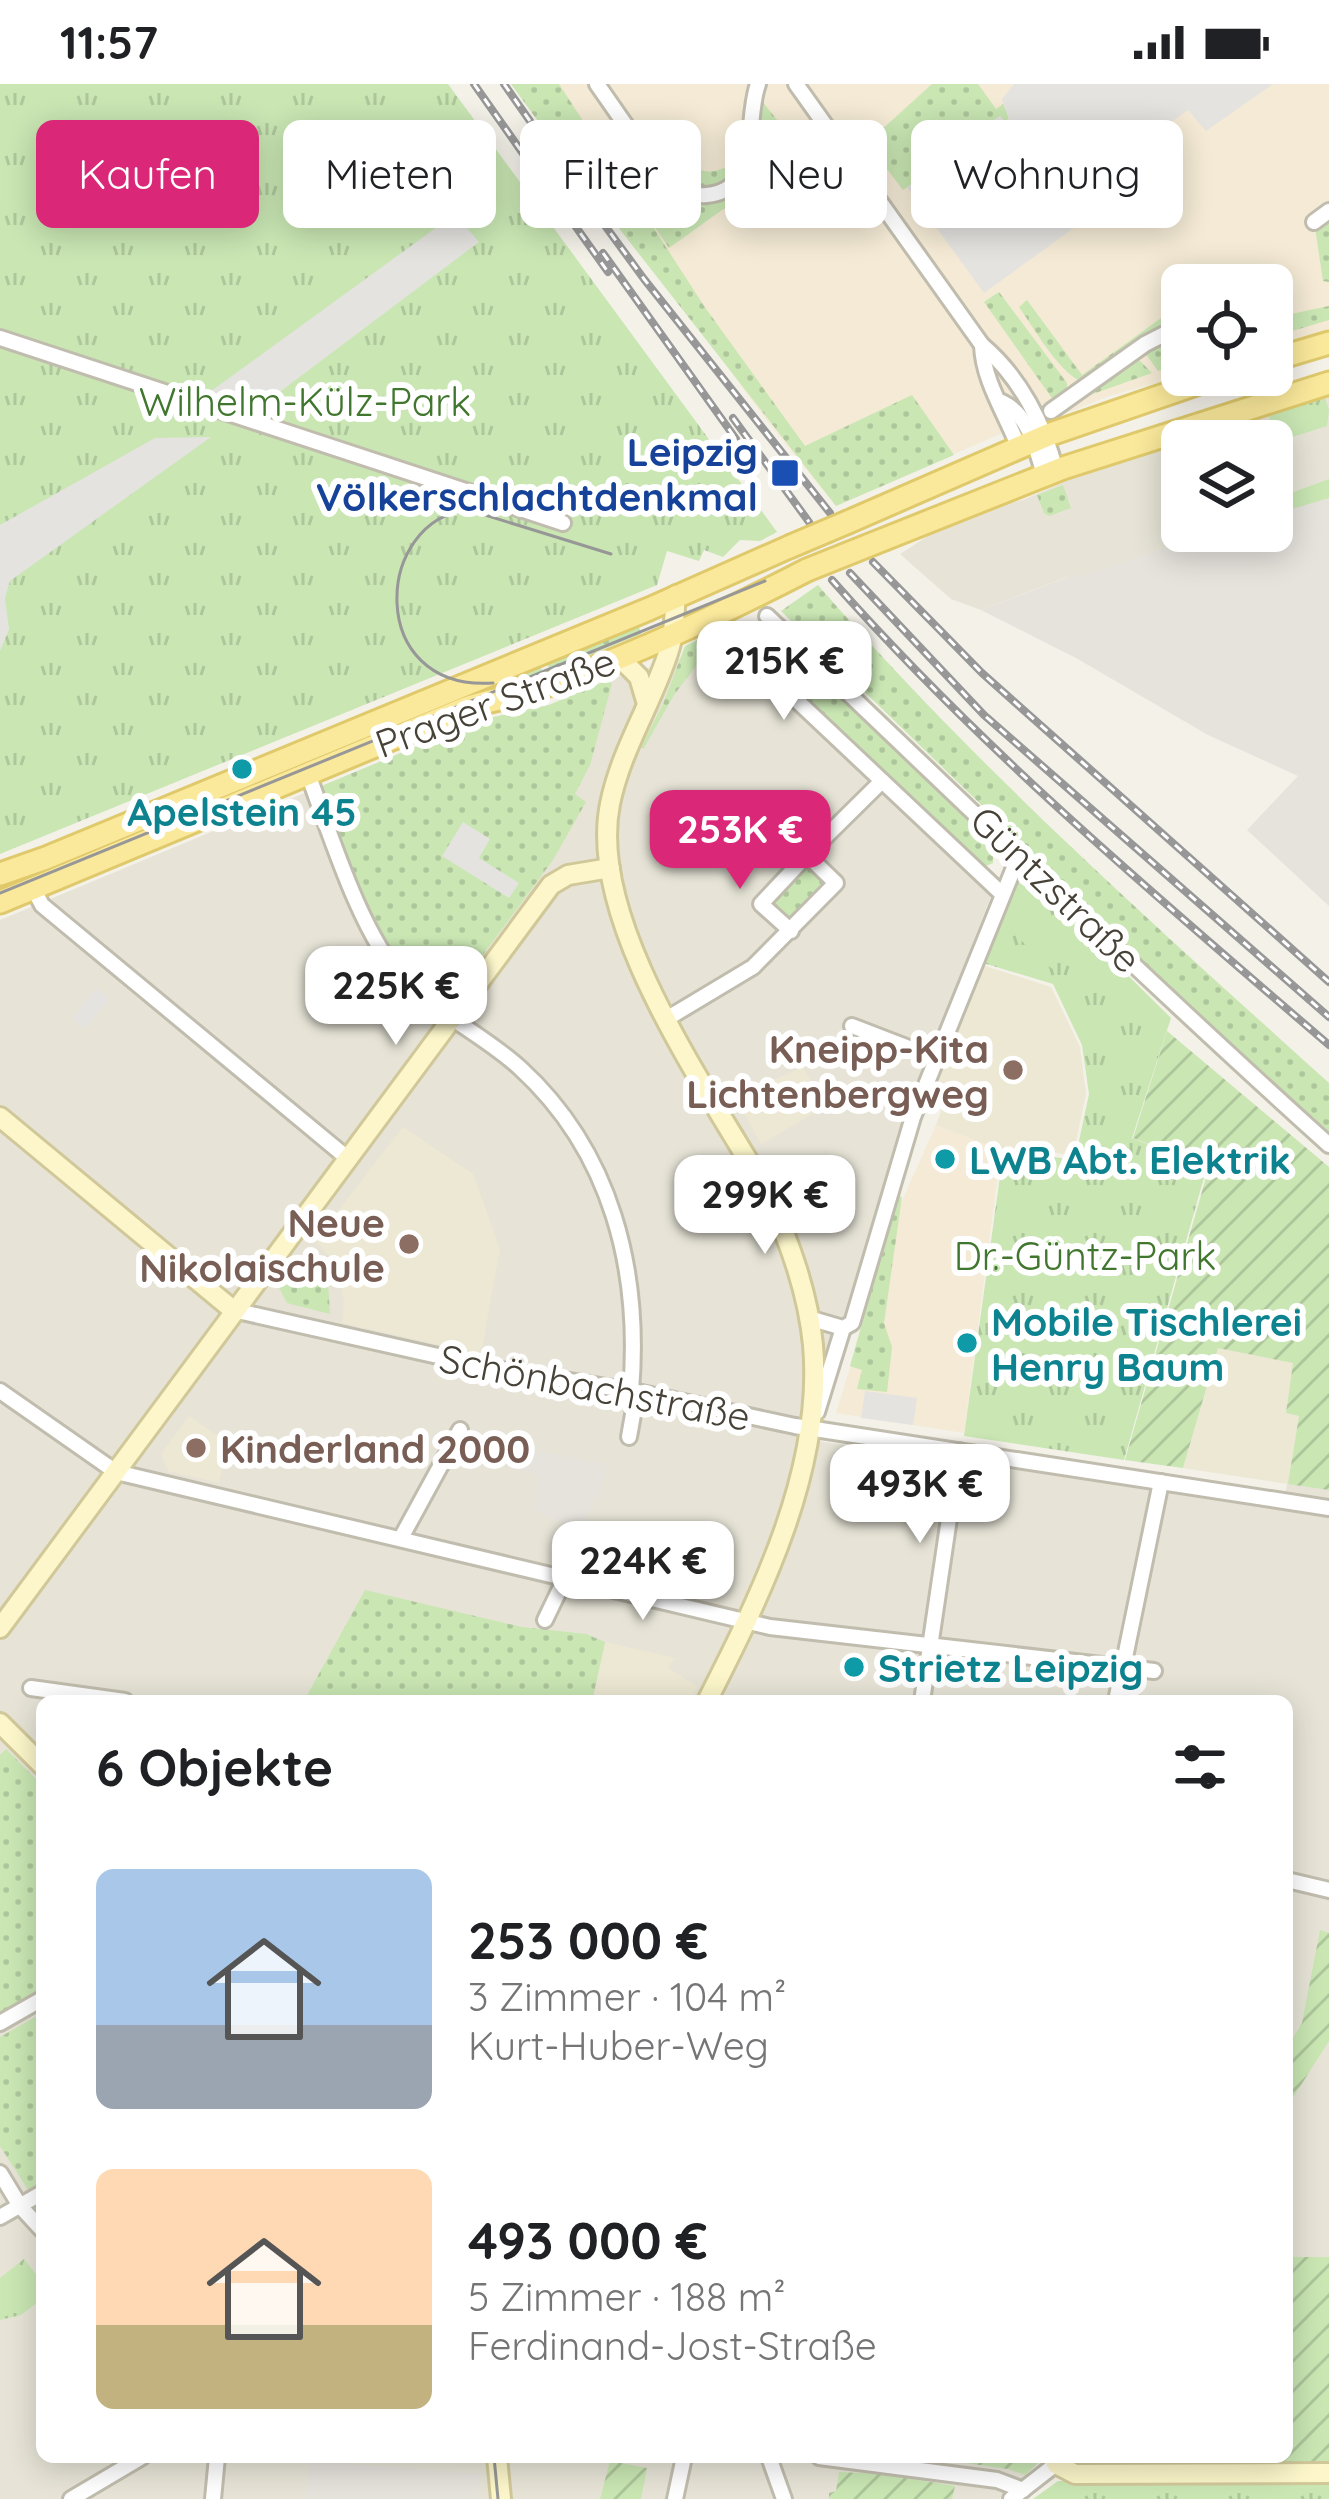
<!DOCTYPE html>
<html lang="de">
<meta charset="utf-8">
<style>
body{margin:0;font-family:Quicksand,sans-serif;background:#f6f6f6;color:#202124;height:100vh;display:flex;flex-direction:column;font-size:45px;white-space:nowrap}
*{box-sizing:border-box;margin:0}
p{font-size:39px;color:#757577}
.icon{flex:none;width:66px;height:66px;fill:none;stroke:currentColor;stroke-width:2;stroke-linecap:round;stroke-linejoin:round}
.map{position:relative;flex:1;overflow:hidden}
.drawer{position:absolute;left:36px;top:1611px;width:1257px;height:768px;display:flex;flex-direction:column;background:#fff;border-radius:18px;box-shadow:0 6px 30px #0003}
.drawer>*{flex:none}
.banner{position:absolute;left:36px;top:36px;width:1257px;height:108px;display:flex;gap:24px}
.fabs{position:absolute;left:1161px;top:180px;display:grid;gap:24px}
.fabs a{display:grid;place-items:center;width:132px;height:132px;border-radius:18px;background:#fff;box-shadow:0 6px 30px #0003;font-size:60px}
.price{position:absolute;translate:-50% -102px;padding:0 27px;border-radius:24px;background:#fff;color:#222;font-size:39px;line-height:78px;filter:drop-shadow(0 3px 6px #0008)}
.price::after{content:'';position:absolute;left:50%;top:72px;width:36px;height:27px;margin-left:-18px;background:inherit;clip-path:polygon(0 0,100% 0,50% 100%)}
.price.selected{background:#db2777;color:#fff}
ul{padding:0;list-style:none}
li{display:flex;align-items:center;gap:36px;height:300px;padding:0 60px}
li span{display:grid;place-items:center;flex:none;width:336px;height:240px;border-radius:18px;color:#555}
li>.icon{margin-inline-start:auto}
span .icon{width:144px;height:144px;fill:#fffc;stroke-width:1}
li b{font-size:51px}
h2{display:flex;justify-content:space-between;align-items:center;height:144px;padding:0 60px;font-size:51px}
.chip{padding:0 42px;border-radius:18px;background:#fff;box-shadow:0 6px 30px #0003;font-size:42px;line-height:108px}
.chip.selected{background:#db2777;color:#fff}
.status{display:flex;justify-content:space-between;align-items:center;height:84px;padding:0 60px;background:#fff;direction:ltr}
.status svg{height:33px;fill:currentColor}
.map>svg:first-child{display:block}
.residential{fill:#e7e4d7}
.commercial{fill:#f4ead5}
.industrial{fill:#e6e3dd}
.education{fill:#ece8d3}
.grass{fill:url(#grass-dots)}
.park{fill:url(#park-tufts)}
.garden{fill:url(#garden-furrows)}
.pitch{fill:#c9e6b3}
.parking{fill:#e5e3e0}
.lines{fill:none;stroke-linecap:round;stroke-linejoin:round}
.street-casing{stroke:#c1bdae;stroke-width:20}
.secondary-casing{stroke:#d1c89a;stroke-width:24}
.primary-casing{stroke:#dfc96b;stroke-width:27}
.street{stroke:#fff;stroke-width:14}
.secondary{stroke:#fcf6ca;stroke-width:18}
.primary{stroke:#fae99b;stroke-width:21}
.tram{stroke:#979797;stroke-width:3}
.rail-casing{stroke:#979797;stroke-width:8}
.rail{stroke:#fff;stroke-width:3;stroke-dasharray:9;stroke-linecap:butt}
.primary-bridge-casing{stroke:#dfc96b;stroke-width:27;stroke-linecap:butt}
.primary-bridge{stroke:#fae99b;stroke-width:21}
.transit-dot{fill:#1a4fb4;stroke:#fff;stroke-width:4.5}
.culture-dot{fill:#0f9aa8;stroke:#fff;stroke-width:4.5}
.education-dot{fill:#8d6e63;stroke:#fff;stroke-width:4.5}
.labels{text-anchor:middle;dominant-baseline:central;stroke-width:12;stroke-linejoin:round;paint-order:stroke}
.park-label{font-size:39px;fill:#40762d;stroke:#fff}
.transit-label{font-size:39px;font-weight:bold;fill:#164399;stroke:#fff;text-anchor:end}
.street-label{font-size:39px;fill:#474237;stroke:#fff}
.culture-label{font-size:39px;font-weight:bold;fill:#0d838f;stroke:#fff;text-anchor:start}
.education-label{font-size:39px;font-weight:bold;fill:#785e54;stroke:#fff;text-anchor:end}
</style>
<div class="status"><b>11:57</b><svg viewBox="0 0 49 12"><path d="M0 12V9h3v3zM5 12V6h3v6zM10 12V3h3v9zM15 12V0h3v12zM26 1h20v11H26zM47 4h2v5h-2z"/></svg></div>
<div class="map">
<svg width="1329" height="2415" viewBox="0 0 1329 2415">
<defs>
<pattern id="grass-dots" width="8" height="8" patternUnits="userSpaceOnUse" patternTransform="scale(3)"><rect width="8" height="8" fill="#c9e6b3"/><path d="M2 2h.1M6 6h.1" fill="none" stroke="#aec69b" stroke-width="1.8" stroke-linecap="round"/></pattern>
<pattern id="park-tufts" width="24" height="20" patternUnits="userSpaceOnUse" patternTransform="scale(3)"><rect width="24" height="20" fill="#c9e6b3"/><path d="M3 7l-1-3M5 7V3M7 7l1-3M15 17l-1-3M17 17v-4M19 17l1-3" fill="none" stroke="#aec69b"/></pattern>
<pattern id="garden-furrows" width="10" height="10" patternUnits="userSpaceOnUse" patternTransform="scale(3)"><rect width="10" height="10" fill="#c9e6b3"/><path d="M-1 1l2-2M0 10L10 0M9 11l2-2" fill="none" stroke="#aec69b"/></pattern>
</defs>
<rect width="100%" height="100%" fill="#f3f1e8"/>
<!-- residential -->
<g class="residential">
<path d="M1329 313V412L1272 431V357H1182V447H1221L1069 496 1067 493 981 526 951 515 900 470 934 448 992 423 1023 416 1098 383 1229 341Z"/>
<path d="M722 562H729L991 812 904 1035 811 1356 1282 1424 1312 1283 1329 1230V2173H1292L1287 2179V1617H42V2373H1046L999 2415H0V836L480 636 549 621 608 596Z"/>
</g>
<!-- commercial -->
<g class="commercial">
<path d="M518 0H1329V249L1272 265V201H1182L1185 291 1109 312 1014 350 1002 349 836 422 765 334Z"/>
<path d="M936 1041 1001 1066 964 1349 836 1329 902 1117Z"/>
</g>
<!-- industrial -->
<g class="industrial">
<path d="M1329 412V822L1247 746 1298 692 1208 651 1076 574 981 526 1068 493 1070 495 1217 448 1272 447V431Z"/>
<path d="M514 1363 607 1380 599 1416 594 1415 592 1426 573 1446 533 1425 539 1391 509 1383Z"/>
<path d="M310 2377 479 2390 478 2415H306Z"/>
</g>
<!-- education -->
<g class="education">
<path d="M982 881 1051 903 1080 963 1086 1010 1073 1072 1048 1067 1034 1079 936 1041 946 1014 934 1008Z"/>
<path d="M803 983 824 1023 761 1060 735 1013Z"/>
<path d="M403 1043 473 1090 500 1165 481 1270 342 1239 344 1218 339 1192 332 1176 315 1156Z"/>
<path d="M1218 1263 1293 1279 1286 1329 1299 1332 1288 1400 1183 1384Z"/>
<path d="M189 1332 228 1359 219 1399 168 1387 161 1370Z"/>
<path d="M605 1558 675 1574 668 1584 698 1603 689 1617H593Z"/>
</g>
<!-- grass -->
<g class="grass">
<path d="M511 0H559L585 40 556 62Z"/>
<path d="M932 0H978L996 25 1003 20 1010 33 1005 39 1000 32 968 55 972 62 903 106 867 59Z"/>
<path d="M761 16 803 68 669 164 624 98 704 222 805 362 912 311 954 371 836 422 575 88 604 67 615 82 642 49 663 39 696 84C719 97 751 70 758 47 761 38 760 25 761 16Z"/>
<path d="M1329 133V198L1323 197 1315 143Z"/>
<path d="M999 208 1067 299V308L1054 317 984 218Z"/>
<path d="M1027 216 1082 291 1182 219V225L1081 298C1056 284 1036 247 1019 223Z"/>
<path d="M1329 222V236L1272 253V234Z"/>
<path d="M1170 254 1176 282 1158 287 1143 266Z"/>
<path d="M1135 272 1152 289 1087 312 1084 308Z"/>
<path d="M1063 401 1071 424 1049 432 1044 429 1037 411Z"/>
<path d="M818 501C975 682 1152 839 1329 999V1048L1182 915 781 527Z"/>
<path d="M758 537 769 552 787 562 965 729 993 765V779L981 784 738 552Z"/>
<path d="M638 541 641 550 550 587 547 579Z"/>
<path d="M726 542 674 611 644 664 641 663 663 620 685 562Z"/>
<path d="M538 576 546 596 0 812V795Z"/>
<path d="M608 596 612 600 590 681 575 710 586 718 553 776 448 918 440 919 389 873 320 709 324 701 480 636 549 621Z"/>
<path d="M807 777 831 798 790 842 766 820Z"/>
<path d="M898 1112 902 1113 884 1239 892 1263 887 1308 857 1305 862 1286 850 1282Z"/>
<path d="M310 1166 328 1198 330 1230 287 1219 279 1204Z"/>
<path d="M365 1506 522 1543 586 1550 605 1558 592 1617H304Z"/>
<path d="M6 1665 42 1701V1906L0 1930V1671Z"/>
<path d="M42 1929V2097L28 2106 0 2062V1953Z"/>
</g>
<!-- park -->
<g class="park">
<path d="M0 0H448L777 448 760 457 740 456 723 473 704 466 699 477 667 467 657 501 0 770V566L9 545 0 506Z"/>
<path d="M1325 314 1329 326 1327 342 1283 356 1274 352 1269 331Z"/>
<path d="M1329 395V414L1272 431V416Z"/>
<path d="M1025 790 1171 934 1132 1054 1207 1083 1124 1376 964 1352 1003 1071 1036 1082 1047 1072 1075 1076 1089 1010 1082 961 1053 900 980 878 1017 792Z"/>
<path d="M24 2175 42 2198V2215L21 2231 0 2236V2194Z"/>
<path d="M1058 2397 1329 2400V2415H1033Z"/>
</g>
<!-- garden -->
<g class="garden">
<path d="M1167 947 1329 1083V1406L1288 1400 1299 1332 1286 1329 1293 1279 1218 1264 1183 1384 1125 1376 1209 1083 1133 1054Z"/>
<path d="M1320 1846 1329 1849V1957L1287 2023V1964L1302 1939Z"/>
<path d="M1292 2173H1329V2384L1120 2382 1127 2373H1287V2179Z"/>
<path d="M923 2373H1044L1025 2391 1008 2385Z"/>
<path d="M610 2377 647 2384 641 2415H600Z"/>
<path d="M839 2388 882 2390 955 2402 952 2415H829V2409L836 2407Z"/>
</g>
<!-- pitch -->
<path class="pitch" d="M1031 828 1071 865 1052 885 1012 848Z"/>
<!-- parking -->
<g class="parking">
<path d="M1014 0H1273L1206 47 1188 26 1111 82 1125 107 984 209 907 103 972 62 967 55 1000 32 1005 38 1009 36 1002 15Z"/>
<path d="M455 130 479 158 265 319 207 310Z"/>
<path d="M211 353 10 497 5 514 9 545 0 566V441L155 354Z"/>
<path d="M463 738 490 755 479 774 519 799 509 814 442 772Z"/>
<path d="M96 904 109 915 85 945 72 935Z"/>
<path d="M865 1307 917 1314 913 1341 861 1334Z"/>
</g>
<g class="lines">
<!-- street casing -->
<g class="street-casing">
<g id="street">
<path d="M597 0 663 95C677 106 690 113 707 111 762 106 744 38 758 0"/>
<path d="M796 0 982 261C1020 293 1044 340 1056 387"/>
<path d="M1314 138 1329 127"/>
<path d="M0 254 563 439"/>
<path d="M982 261C983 297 1006 330 1019 364"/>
<path d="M1002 318C1029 331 1036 364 1044 391"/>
<path d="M1051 327 1145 260 1180 242"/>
<path d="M767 532C954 709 1138 889 1329 1061"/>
<path d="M738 561 1002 810"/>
<path d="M755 577 784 548"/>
<path d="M308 690C330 749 361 851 403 895 437 930 484 951 520 984 612 1068 641 1187 631 1307"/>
<path d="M33 804 42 821 346 1073"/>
<path d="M791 847 761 820 807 771"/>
<path d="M668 934 753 883 836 799 807 771 882 697"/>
<path d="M852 942 935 974"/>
<path d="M233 1226 496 1285 637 1308 795 1342 1329 1424"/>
<path d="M809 1234 843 1244 852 1239 913 1033 1020 769"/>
<path d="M0 1307 116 1388 770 1543 1154 1587"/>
<path d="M817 1328 843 1244"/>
<path d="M629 1353 637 1308"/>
<path d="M401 1454 460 1346"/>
<path d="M545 1536 588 1447"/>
<path d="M31 1604 125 1617"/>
<path d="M922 1617 959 1367"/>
<path d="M1116 1617 1161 1398"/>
<path d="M1287 1796 1329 1806"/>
<path d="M0 1939 42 1915"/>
<path d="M0 2089 20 2122 42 2146"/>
<path d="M0 2133 42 2109"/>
<path d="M769 2373 784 2415"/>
<path d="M819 2373 997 2396 1023 2406"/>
<path d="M71 2415 142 2373"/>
<path d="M213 2415 217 2373"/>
<path d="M675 2415 684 2373"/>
<path d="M1011 2415 1056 2380"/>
</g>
</g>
<!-- secondary casing -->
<g class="secondary-casing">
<g id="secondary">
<path d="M676 511C674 529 675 549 669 566 653 618 621 665 610 720 586 839 712 1011 769 1112 790 1160 808 1209 813 1261 824 1384 761 1511 707 1617"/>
<path d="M619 573 639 593 647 620"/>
<path d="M0 1033 233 1226"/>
<path d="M0 1544 551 801 568 791 610 784"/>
<path d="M0 1639 42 1681"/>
<path d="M497 2373 501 2415"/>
<path d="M1063 2373 1056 2380 1075 2390 1329 2389"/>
</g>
</g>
<!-- primary casing -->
<g class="primary-casing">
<g id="primary">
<path d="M1272 276 1329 259"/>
<path d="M848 438 1048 351 1222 291"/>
<path d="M867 462 1063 384 1329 299"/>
<path d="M0 790 46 774 649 525 789 463"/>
<path d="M0 818 466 624C489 616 513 613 537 605 630 573 720 531 807 486"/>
</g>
</g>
<!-- street -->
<use href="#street" class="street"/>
<!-- secondary -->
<use href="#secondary" class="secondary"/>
<!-- primary -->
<use href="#primary" class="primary"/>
<!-- tram -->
<g class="tram">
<path d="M493 599C364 608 374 434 469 426L611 470"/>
<path d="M0 809 765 497"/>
<path d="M494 2373 498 2415"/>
</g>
<!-- rail casing -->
<g class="rail-casing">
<g id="rail">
<path d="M474 0 531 81"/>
<path d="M504 0 551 67"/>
<path d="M568 91 644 195 830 429"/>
<path d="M549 105 608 188"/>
<path d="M603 169 736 355"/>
<path d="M733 334 809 438"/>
<path d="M873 478 982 589 1329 898"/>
<path d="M850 489 984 631 1329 933"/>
<path d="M832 496C983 667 1156 812 1329 961"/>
</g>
</g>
<!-- rail -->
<use href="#rail" class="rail"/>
<!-- primary-bridge casing -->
<g class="primary-bridge-casing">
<g id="primary-bridge">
<path d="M789 463 848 438"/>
<path d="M807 486 867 462"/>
</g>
</g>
<!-- primary-bridge -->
<use href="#primary-bridge" class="primary-bridge"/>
</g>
<!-- markers -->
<rect class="transit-dot" x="770" y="374" width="30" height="30" rx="6"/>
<g class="culture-dot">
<circle cx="242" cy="685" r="12"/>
<circle cx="945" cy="1075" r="12"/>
<circle cx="967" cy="1259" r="12"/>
<circle cx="854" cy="1583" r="12"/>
</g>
<g class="education-dot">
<circle cx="1013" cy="986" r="12"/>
<circle cx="409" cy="1160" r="12"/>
<circle cx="196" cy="1364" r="12"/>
</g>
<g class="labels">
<!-- park labels -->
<g class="park-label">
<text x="305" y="317">Wilhelm-Külz-Park</text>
<text x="1085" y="1171">Dr.-Güntz-Park</text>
</g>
<!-- transit labels -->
<g class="transit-label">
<text x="758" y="367">Leipzig<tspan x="758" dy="45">Völkerschlachtdenkmal</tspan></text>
</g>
<!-- street labels -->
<g class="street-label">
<text transform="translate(495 618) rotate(-20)">Prager Straße</text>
<text transform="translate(1056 805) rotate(44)">Güntzstraße</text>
<text transform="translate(595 1303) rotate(11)">Schönbachstraße</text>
</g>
<!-- culture labels -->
<g class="culture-label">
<text x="242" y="727" text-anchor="middle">Apelstein 45</text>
<text x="969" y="1075">LWB Abt. Elektrik</text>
<text x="991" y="1237">Mobile Tischlerei<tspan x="991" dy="45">Henry Baum</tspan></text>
<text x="878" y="1583">Strietz Leipzig</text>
</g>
<!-- education labels -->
<g class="education-label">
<text x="989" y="964">Kneipp-Kita<tspan x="989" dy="45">Lichtenbergweg</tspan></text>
<text x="385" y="1138">Neue<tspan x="385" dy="45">Nikolaischule</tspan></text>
<text x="220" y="1364" text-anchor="start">Kinderland 2000</text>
</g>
</g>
</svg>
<div class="fabs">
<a><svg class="icon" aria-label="locate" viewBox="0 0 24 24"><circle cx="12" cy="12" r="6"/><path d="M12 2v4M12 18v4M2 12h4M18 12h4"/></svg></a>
<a><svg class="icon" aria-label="layers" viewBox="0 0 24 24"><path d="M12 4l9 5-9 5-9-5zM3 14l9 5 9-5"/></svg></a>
</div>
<b class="price" style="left:784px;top:639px">215K €</b>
<b class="price selected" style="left:740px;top:808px">253K €</b>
<b class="price" style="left:396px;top:964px">225K €</b>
<b class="price" style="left:765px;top:1173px">299K €</b>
<b class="price" style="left:920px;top:1462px">493K €</b>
<b class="price" style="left:643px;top:1539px">224K €</b>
<div class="banner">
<a class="chip selected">Kaufen</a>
<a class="chip">Mieten</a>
<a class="chip">Filter</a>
<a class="chip">Neu</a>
<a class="chip">Wohnung</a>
</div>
<section class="drawer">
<h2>6 Objekte<svg class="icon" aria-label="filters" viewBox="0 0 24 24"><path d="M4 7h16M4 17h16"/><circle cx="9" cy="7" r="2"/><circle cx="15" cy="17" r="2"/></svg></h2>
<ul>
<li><span style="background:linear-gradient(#a9c7e8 65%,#9aa5b1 0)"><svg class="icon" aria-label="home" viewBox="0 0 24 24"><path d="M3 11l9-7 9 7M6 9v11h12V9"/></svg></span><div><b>253 000 €</b><p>3 Zimmer · 104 m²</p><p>Kurt-Huber-Weg</p></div></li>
<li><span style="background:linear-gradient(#ffd9b3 65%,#c2b280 0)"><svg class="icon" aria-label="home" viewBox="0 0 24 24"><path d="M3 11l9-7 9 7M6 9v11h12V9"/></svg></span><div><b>493 000 €</b><p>5 Zimmer · 188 m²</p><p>Ferdinand-Jost-Straße</p></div></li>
</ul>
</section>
</div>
